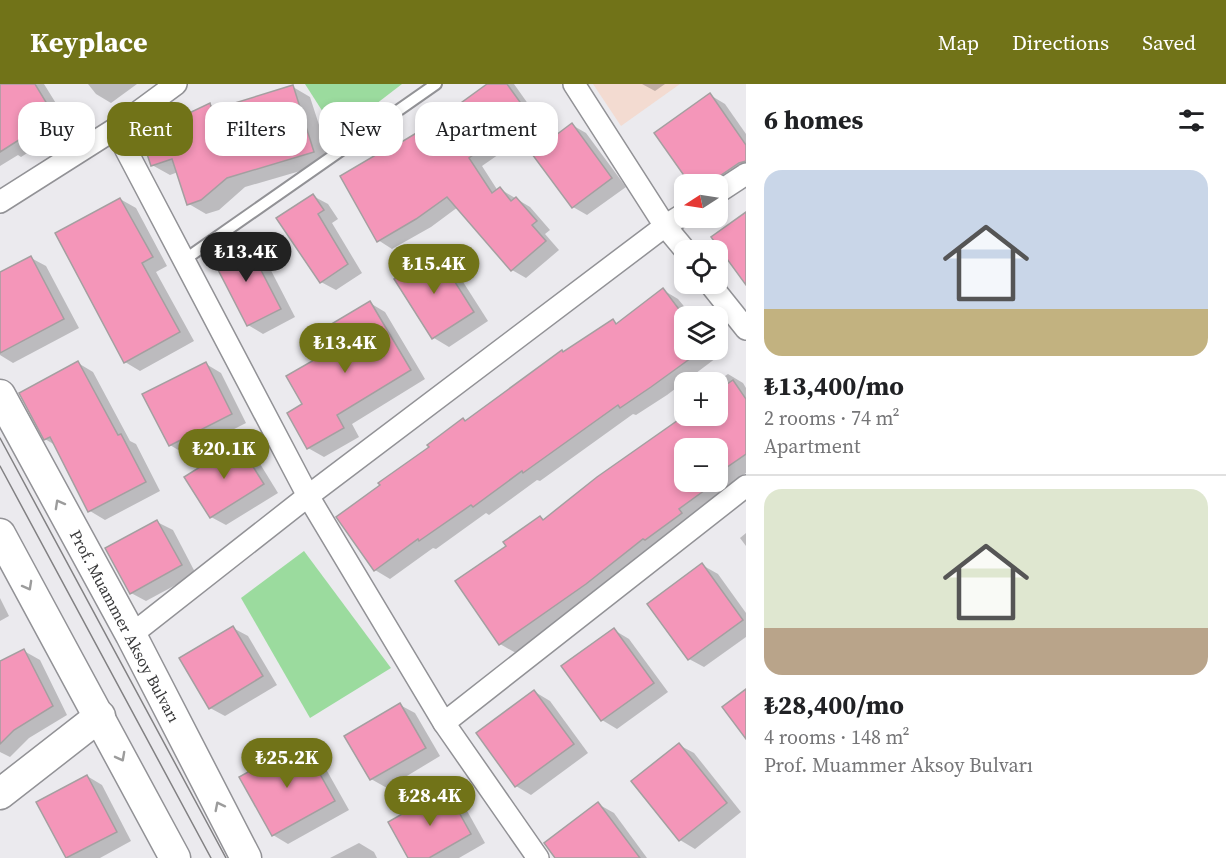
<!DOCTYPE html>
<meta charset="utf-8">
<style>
body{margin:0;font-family:"Source Serif 4",serif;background:#f2f2f2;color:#202124;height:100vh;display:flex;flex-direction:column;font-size:22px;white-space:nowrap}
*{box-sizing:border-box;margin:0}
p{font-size:20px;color:#757577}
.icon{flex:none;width:33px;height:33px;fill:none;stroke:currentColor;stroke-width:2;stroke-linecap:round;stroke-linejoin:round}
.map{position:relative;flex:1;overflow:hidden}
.drawer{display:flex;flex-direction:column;background:#fff;width:480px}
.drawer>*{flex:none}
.hud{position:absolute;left:18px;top:18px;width:570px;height:54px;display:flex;gap:12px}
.needle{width:39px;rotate:258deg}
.fabs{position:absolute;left:674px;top:90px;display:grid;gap:12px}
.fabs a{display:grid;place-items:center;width:54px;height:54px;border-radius:12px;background:#fff;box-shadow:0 3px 9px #0003;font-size:30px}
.price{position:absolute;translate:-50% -51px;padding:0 14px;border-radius:21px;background:#717318;color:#fff;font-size:20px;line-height:39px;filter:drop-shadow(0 2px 3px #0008)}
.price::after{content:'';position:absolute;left:50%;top:36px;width:18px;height:14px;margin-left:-9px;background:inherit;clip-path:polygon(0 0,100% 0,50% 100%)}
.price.current{background:#222;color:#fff}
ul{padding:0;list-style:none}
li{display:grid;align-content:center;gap:12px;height:318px;padding:0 18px}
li+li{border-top:2px solid #e0e0e0}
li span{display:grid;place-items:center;height:186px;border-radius:18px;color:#555}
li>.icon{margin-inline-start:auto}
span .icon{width:108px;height:108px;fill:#fffc;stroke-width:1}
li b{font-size:26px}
h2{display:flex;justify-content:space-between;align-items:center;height:72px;padding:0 18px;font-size:26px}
.chip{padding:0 21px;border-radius:18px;background:#fff;box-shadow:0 3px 9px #0003;font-size:21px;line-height:54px}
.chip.current{background:#717318;color:#fff}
header{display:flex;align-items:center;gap:36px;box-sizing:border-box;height:84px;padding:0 30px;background:#717318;color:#fff}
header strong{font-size:28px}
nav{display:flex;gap:33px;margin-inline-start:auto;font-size:21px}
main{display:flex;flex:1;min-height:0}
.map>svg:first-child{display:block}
.education{fill:#f3dbd1}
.green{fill:#9bdb9e}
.shadow{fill:#0003;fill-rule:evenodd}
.building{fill:#f496b9;stroke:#a49fa0;stroke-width:1.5}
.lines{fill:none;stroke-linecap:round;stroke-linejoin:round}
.lane-casing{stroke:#929296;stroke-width:14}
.street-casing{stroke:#929296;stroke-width:24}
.secondary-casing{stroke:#929296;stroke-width:33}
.lane{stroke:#fff;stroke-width:10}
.street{stroke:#fff;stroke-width:21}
.secondary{stroke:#fff;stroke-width:30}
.tram{stroke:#828183;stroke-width:1.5}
.oneway{stroke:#9c9c9c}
.labels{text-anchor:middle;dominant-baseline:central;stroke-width:4.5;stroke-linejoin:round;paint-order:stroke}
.street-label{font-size:16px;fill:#39393a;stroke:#fff}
</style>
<header>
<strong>Keyplace</strong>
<nav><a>Map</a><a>Directions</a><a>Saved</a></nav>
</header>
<main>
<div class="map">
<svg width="746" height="774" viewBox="0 0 746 774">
<rect width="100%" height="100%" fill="#ebeaee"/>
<!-- education -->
<path class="education" d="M593 0H680L621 42Z"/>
<!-- green -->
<g class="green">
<path d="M305 0H402L337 50Z"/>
<path d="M304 467 391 584 310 634 241 514Z"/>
</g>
<!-- shadow -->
<g class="shadow">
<path d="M0 0H44L70 42 21 73 18 71 0 82Z"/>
<path d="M88 0H137L111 19 96 10Z"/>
<path d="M489 0H514L553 55 572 41 586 49 626 103 587 131 573 123 522 54 482 82 498 107 500 105 530 123 550 146 545 150 559 166 526 194 512 186 458 123 431 143 392 165 378 156 381 72 434 40Z"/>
<path d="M642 0H665L655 7Z"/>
<path d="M293 3 310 13 331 78 245 103 219 126 206 130 189 120 178 88 170 91 152 81 209 20 219 26Z"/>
<path d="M710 11 725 20 746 50V93L717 100H692L656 49Z"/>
<path d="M313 112 328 120 338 135 332 139 362 189 336 206 321 198Z"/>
<path d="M120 115 136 124 167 182 156 188 194 257 140 287 125 278Z"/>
<path d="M246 158 261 167 295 233 263 250 248 241Z"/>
<path d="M436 170 451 179 488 237 449 263 434 254Z"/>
<path d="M31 174 46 182 79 244 13 279 0 271V190Z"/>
<path d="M663 206 678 215 692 232H684V266H716L720 271 667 311 636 331 633 330 540 397 537 396 489 431 486 429 436 465 433 464 390 495 375 486 466 338 613 237 618 240Z"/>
<path d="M370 219 385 228 425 295 352 340 359 353 324 373 308 364 337 265Z"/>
<path d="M78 279 93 288 130 357 136 360 160 407 105 436 90 427 55 361 45 355Z"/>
<path d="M206 280 221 289 246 339 185 370 170 361Z"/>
<path d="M728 290 743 299 746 304V389L739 394 742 398 602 508 516 569 500 560 457 497 508 463 540 434 544 436 598 394 686 332H717L716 298ZM684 364H717V398H684Z"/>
<path d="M238 361 254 370 278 409 226 441 211 433Z"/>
<path d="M157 438 173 446 196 490 146 517 131 509Z"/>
<path d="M746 449V462L740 454Z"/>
<path d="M702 481 718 490 746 529V553L704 583 689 575Z"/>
<path d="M0 514 9 532 0 537Z"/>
<path d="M233 544 248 552 277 601 225 632 210 624Z"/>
<path d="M614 546 629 555 668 608 617 645 602 636Z"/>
<path d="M24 567 40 576 67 631 29 654 10 673 0 668V579Z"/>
<path d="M535 608 550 617 588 669 531 711 516 702Z"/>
<path d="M400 621 415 629 440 672 387 704 371 695 346 652Z"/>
<path d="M302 660 317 669 349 726 288 760 273 751Z"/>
<path d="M679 661 694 669 741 728 695 765 680 756Z"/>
<path d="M87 692 102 701 131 757 100 774H68L38 718Z"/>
<path d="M446 707 461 716 485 759 459 774H410Z"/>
<path d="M598 720 614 729 647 774H557Z"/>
<path d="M359 759 374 768 377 774H330Z"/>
</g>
<!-- building -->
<g class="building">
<path d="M0 0H35L55 33 0 68Z"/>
<path d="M487 0H507L548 57 572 39 612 94 572 124 512 43 469 74 492 109 500 103 511 117 516 113 537 137 532 141 546 157 511 187 447 113 416 135 377 158 340 92 379 69 380 71 433 39Z"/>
<path d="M293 1 314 68 227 94 201 116 187 121 172 75 151 82 141 52 210 19 212 26Z"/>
<path d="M710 9 746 61V77L739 79 708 100H690L654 49Z"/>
<path d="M313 110 324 126 318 130 348 180 320 199 276 134Z"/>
<path d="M120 114 153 173 142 179 180 248 124 279 55 149Z"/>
<path d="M746 128V201L711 153Z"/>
<path d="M246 157 281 225 247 242 212 174Z"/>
<path d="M436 168 474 228 432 255 394 195Z"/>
<path d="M31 172 64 235 0 269V188Z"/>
<path d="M663 204 684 232V266H702L651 303 620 324 618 321 523 389 522 387 473 423 471 421 419 457 418 455 374 487 336 433 380 401 378 399 429 363 427 361 463 334 465 337 562 266 563 268 613 235 616 240Z"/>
<path d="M370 217 411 286 337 331 344 344 307 365 287 329 302 320 286 292 335 264 323 245Z"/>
<path d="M78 277 118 351 121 350 146 398 88 428 50 353 44 356 19 309Z"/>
<path d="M206 278 232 330 169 362 142 310Z"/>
<path d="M733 296 746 315V370L717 390V364H684V398H716L679 425 682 429 645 456 643 455 586 500 499 561 455 497 506 462 503 458 540 432 543 436 597 393 684 332H717V307Z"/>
<path d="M238 359 264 400 210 434 184 393Z"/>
<path d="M157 436 182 481 130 510 105 464Z"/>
<path d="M702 479 743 536 688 576 647 520Z"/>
<path d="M233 542 263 592 209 625 179 574Z"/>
<path d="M614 544 654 599 601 637 561 582Z"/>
<path d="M24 565 53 622 14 646 0 660V577Z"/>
<path d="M746 605V655L722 623Z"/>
<path d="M534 606 574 660 515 703 476 649Z"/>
<path d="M400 619 426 664 370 696 344 652Z"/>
<path d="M302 658 335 717 272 752 239 693Z"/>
<path d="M679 659 727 719 679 757 631 697Z"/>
<path d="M87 691 117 748 66 774 36 718Z"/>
<path d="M446 705 471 750 429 774H408L388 738Z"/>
<path d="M598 718 640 774H555L544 759Z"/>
</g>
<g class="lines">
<!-- lane casing -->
<g class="lane-casing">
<path id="lane" d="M184 176 436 0"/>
</g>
<!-- street casing -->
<g class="street-casing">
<g id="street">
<path d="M574 0 665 142 685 166"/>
<path d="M115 45 308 412 444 639 538 774"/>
<path d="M717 109 746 90"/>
<path d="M0 118 115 45 176 0"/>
<path d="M710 200 746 245"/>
<path d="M131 551 308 412 665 142 684 130"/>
<path d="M444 639 746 402"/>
</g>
</g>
<!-- secondary casing -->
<g class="secondary-casing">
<g id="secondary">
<path d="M0 311 131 551 246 774"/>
<path d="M0 450 175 774"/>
<path d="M0 710 100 632"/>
</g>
</g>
<!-- lane -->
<use href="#lane" class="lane"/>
<!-- street -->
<use href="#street" class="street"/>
<!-- secondary -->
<use href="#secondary" class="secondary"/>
<!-- tram -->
<g class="tram">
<path d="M0 354 226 774"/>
<path d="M0 382 211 774"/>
</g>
</g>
<!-- one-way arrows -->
<defs><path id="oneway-chevron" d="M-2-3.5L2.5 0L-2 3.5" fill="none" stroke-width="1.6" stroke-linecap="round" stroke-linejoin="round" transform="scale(1.5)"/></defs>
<g class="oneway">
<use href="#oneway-chevron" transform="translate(59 420) rotate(-119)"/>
<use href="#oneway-chevron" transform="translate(28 502) rotate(61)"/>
<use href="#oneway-chevron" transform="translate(121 673) rotate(62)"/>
<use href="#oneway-chevron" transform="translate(219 722) rotate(-117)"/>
</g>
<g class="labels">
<!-- street labels -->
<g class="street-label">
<text transform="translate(125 542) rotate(62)">Prof. Muammer Aksoy Bulvarı</text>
</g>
</g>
</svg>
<div class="fabs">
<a><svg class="needle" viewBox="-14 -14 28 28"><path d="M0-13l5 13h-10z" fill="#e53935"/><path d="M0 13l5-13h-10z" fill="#757577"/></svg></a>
<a><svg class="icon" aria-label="locate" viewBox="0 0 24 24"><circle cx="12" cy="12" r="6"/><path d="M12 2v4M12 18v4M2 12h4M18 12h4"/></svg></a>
<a><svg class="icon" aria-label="layers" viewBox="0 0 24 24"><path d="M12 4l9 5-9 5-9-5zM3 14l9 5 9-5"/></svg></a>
<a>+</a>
<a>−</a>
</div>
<b class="price current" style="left:246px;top:199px">₺13.4K</b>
<b class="price" style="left:434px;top:211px">₺15.4K</b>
<b class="price" style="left:345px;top:290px">₺13.4K</b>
<b class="price" style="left:224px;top:396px">₺20.1K</b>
<b class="price" style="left:287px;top:705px">₺25.2K</b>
<b class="price" style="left:430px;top:743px">₺28.4K</b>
<div class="hud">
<a class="chip">Buy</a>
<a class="chip current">Rent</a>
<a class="chip">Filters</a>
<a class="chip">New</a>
<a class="chip">Apartment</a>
</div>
</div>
<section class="drawer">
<h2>6 homes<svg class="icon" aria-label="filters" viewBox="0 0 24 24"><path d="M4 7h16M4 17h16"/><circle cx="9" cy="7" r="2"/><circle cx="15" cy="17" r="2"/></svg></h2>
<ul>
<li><span style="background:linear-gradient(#c9d6e8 75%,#c2b280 0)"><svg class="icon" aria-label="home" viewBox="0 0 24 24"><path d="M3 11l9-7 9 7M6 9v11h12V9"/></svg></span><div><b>₺13,400/mo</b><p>2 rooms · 74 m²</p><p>Apartment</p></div></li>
<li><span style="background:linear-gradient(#dfe7d0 75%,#b9a48a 0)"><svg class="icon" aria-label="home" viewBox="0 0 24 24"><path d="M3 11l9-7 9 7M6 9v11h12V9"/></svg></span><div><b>₺28,400/mo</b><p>4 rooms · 148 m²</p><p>Prof. Muammer Aksoy Bulvarı</p></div></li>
</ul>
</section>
</main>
